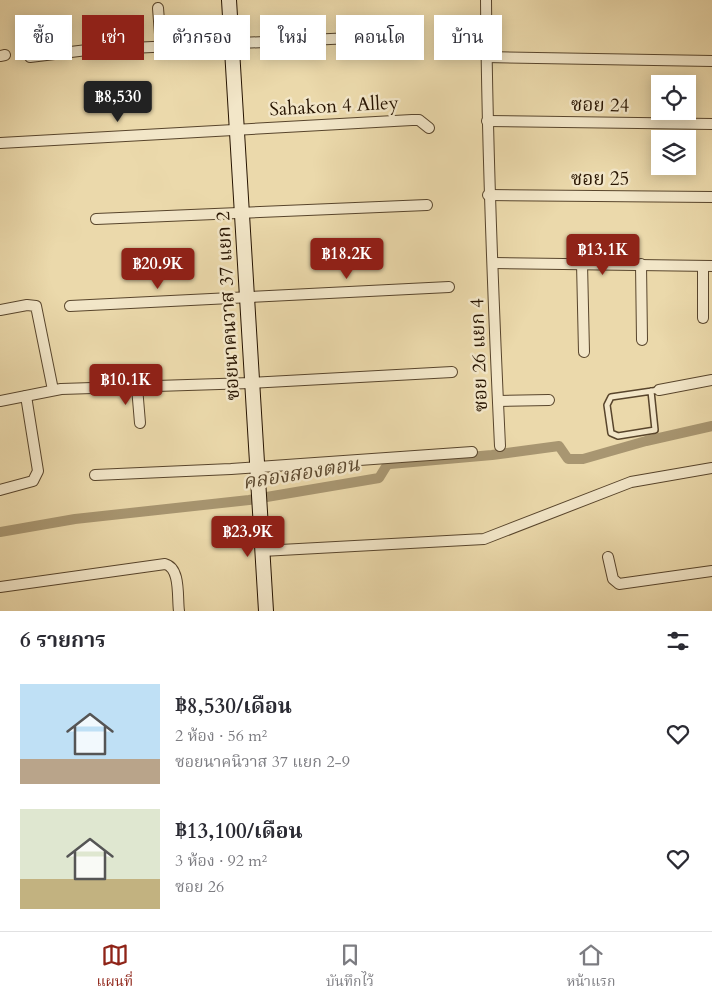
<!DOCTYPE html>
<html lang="th">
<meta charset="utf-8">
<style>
body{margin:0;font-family:Cardo,"Noto Serif Thai",serif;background:#f2f2f3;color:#2b2b33;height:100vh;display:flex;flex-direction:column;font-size:19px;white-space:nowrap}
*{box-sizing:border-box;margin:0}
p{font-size:16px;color:#7c7c81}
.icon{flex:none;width:28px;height:28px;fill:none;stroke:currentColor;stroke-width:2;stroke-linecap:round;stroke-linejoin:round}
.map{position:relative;height:611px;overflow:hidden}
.drawer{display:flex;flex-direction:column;background:#fff;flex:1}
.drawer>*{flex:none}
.banner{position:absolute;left:15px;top:15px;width:682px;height:45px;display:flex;gap:10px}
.fabs{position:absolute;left:651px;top:75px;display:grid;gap:10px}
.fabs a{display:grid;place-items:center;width:45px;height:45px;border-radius:0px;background:#fff;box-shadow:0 2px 12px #0003;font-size:25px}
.price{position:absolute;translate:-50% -42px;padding:0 11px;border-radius:5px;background:#8f2418;color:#fff;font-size:16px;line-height:32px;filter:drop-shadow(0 1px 2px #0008)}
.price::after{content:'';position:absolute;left:50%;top:30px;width:15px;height:11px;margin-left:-8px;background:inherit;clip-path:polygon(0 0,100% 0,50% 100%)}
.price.on{background:#222;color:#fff}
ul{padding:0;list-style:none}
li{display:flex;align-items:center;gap:15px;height:125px;padding:0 20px}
li span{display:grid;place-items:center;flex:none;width:140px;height:100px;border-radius:0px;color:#555}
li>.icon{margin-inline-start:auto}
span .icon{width:60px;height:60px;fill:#fffc;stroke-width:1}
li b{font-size:21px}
h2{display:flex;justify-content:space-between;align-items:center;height:60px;padding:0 20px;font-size:21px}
.tag{padding:0 18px;border-radius:0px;background:#fff;box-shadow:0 2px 12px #0003;font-size:18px;line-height:45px}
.tag.on{background:#8f2418;color:#fff}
.menu{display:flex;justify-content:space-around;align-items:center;height:70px;border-top:1px solid #e1e1e2;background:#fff;font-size:14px;color:#7c7c81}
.menu a{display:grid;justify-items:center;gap:2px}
.menu .on{color:#8f2418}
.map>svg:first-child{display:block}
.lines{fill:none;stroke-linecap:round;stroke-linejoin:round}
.canal{stroke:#a89671;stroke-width:10}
.lane-casing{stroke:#58452c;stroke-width:8}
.street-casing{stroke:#58452c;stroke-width:12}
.secondary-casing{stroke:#271401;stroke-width:16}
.lane{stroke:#f2e6c8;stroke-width:5}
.street{stroke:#f2e6c8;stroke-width:10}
.secondary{stroke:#f2e6c8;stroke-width:14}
.labels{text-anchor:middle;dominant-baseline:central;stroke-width:5;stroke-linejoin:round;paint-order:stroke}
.street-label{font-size:19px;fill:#271401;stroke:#f2e6c8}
.water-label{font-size:20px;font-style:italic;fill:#5b482e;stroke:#f2e6c8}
</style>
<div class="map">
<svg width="712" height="611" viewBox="0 0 712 611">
<rect width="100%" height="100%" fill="#ebd9ab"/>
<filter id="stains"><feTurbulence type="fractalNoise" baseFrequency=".004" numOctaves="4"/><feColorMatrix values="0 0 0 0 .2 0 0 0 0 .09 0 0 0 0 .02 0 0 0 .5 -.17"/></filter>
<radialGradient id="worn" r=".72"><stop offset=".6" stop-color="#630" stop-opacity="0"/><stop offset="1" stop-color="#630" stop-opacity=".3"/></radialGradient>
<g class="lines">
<!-- canal -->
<path class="canal" d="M0 532 75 519 249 500 379 478 387 465 390 464 492 455 559 446 568 459H583L646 441 712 426"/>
<!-- lane casing -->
<g class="lane-casing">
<path id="lane" d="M651 391 655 430 618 436 611 433 607 405 611 397 659 390"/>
</g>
<!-- street casing -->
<g class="street-casing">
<g id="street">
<path d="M486 0C487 149 493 297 500 446"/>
<path d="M158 8 161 47"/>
<path d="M0 56 5 55"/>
<path d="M30 57 87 50 396 36"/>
<path d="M486 57 712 61"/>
<path d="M487 121 712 124"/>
<path d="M0 143 412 120H419L429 128"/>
<path d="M488 195 712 197"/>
<path d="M96 219 427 205"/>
<path d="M494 263 712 266"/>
<path d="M582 263 584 352"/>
<path d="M641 264 642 340"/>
<path d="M703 266V318"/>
<path d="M70 306 449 287"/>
<path d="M0 310 27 305 36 306 53 390"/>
<path d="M137 387 140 423"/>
<path d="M659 390 712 380"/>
<path d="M0 401 61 389 251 383 452 372"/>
<path d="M498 401 549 400"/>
<path d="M95 475 231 469 472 452"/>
<path d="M0 490 33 481 38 471 26 396"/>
<path d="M262 551 484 539 631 482 712 468"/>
<path d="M608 557 613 579 619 584 712 571"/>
<path d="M0 587 165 564C181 568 177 598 179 611"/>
</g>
</g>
<!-- secondary casing -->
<g class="secondary-casing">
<path id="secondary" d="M229 0 266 611"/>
</g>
<!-- lane -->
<use href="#lane" class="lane"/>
<!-- street -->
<use href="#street" class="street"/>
<!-- secondary -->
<use href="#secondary" class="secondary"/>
</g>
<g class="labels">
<!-- street labels -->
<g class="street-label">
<text transform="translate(600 105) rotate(1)">ซอย 24</text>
<text transform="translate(334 106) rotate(-3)">Sahakon 4 Alley</text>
<text x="600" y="179">ซอย 25</text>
<text transform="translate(228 306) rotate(-93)">ซอยนาคนวาส 37 แยก 2</text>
<text transform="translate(479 355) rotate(-92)">ซอย 26 แยก 4</text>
</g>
<!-- water labels -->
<g class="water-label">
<text transform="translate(301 473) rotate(-9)">คลองสองตอน</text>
</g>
</g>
<rect width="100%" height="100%" filter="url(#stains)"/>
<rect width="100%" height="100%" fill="url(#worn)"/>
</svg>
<div class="fabs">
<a><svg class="icon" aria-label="locate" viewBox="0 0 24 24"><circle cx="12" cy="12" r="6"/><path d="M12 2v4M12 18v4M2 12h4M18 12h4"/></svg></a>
<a><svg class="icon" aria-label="layers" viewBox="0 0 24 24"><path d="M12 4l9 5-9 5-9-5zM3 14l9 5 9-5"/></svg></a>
</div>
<b class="price on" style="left:118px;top:123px">฿8,530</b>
<b class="price" style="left:603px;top:276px">฿13.1K</b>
<b class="price" style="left:347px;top:280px">฿18.2K</b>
<b class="price" style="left:158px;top:290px">฿20.9K</b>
<b class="price" style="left:126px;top:406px">฿10.1K</b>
<b class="price" style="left:248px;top:558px">฿23.9K</b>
<div class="banner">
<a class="tag">ซื้อ</a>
<a class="tag on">เช่า</a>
<a class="tag">ตัวกรอง</a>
<a class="tag">ใหม่</a>
<a class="tag">คอนโด</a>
<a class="tag">บ้าน</a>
</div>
</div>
<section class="drawer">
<h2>6 รายการ<svg class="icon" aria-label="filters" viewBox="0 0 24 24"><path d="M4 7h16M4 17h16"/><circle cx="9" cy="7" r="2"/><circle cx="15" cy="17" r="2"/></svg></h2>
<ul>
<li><span style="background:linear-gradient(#bfe0f5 75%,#b9a48a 0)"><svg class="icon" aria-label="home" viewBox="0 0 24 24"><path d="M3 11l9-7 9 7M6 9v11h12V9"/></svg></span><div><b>฿8,530/เดือน</b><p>2 ห้อง · 56 m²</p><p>ซอยนาคนิวาส 37 แยก 2-9</p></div><svg class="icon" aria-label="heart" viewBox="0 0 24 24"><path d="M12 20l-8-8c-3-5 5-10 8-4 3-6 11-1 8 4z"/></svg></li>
<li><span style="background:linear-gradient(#dfe7d0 70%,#c2b280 0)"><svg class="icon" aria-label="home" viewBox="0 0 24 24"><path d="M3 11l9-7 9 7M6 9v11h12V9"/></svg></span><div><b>฿13,100/เดือน</b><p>3 ห้อง · 92 m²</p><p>ซอย 26</p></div><svg class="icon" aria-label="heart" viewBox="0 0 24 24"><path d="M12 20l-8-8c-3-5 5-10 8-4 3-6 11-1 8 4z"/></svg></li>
</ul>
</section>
<nav class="menu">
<a class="on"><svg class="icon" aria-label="map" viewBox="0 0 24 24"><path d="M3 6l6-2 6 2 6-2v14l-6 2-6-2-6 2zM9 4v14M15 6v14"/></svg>แผนที่</a>
<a><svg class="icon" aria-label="saved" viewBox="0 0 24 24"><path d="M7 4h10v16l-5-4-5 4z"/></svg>บันทึกไว้</a>
<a><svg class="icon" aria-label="home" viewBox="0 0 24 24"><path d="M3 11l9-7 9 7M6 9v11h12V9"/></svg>หน้าแรก</a>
</nav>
